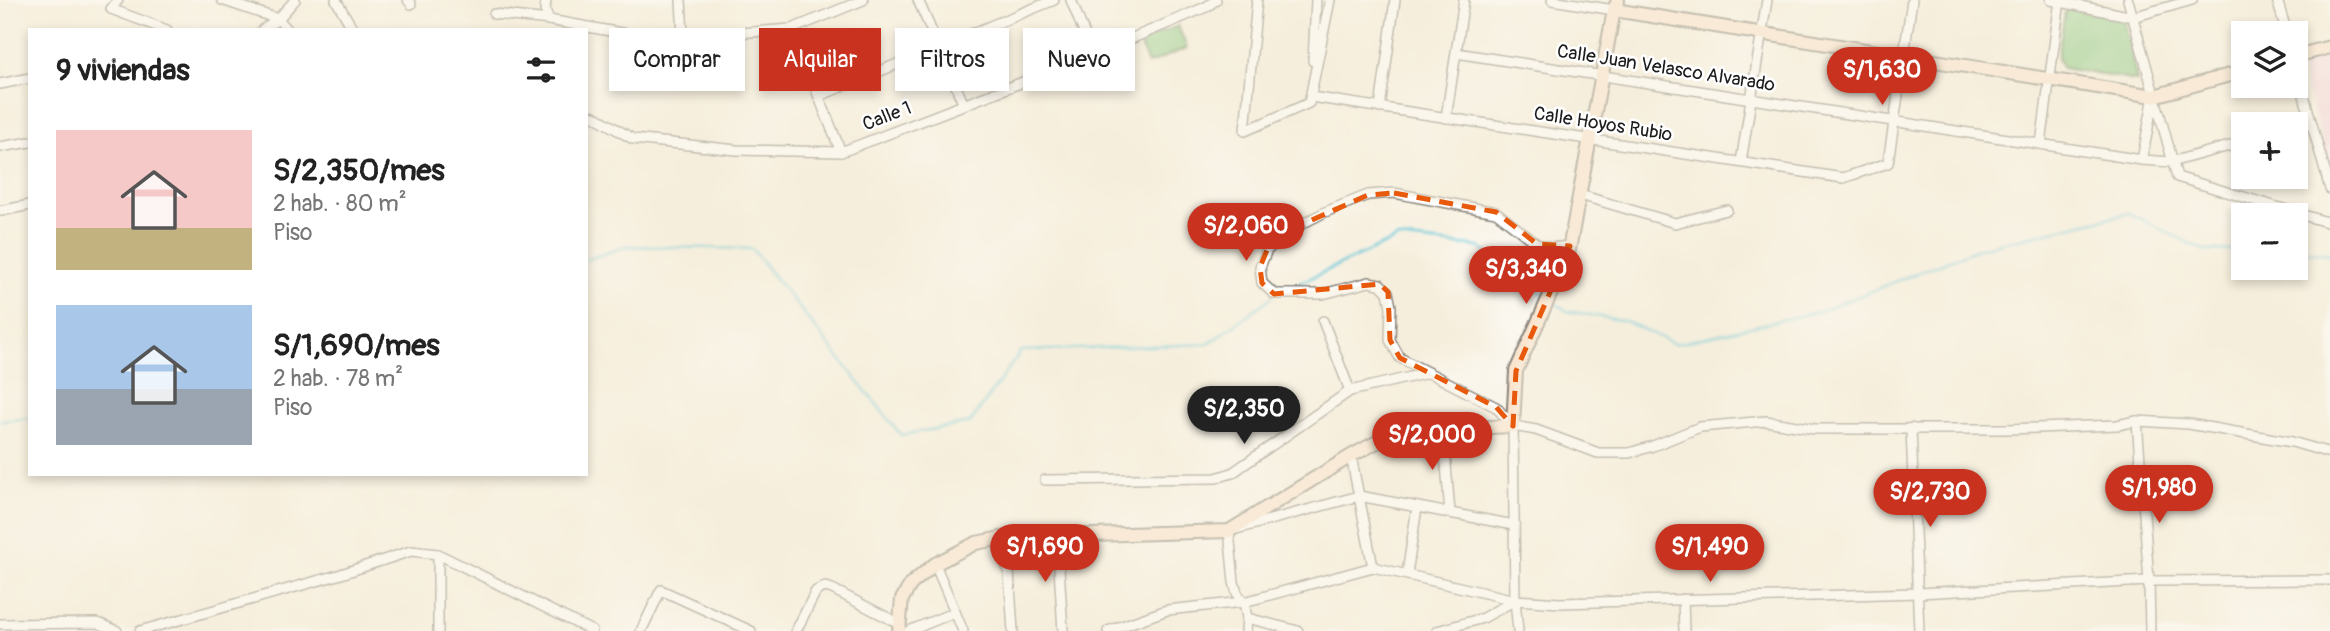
<!DOCTYPE html>
<html lang="es">
<meta charset="utf-8">
<style>
body{margin:0;font-family:Pangolin,sans-serif;background:#f6f6f6;color:#222;height:100vh;display:flex;flex-direction:column;font-size:26px;white-space:nowrap}
*{box-sizing:border-box;margin:0}
p{font-size:23px;color:#767676}
.icon{flex:none;width:38px;height:38px;fill:none;stroke:currentColor;stroke-width:2;stroke-linecap:round;stroke-linejoin:round}
.map{position:relative;flex:1;overflow:hidden}
.sheet{position:absolute;left:28px;top:28px;width:560px;height:448px;display:flex;flex-direction:column;background:#fff;border-radius:0px;box-shadow:0 4px 10px #0003}
.sheet>*{flex:none}
.guide{position:absolute;left:609px;top:28px;width:665px;height:63px;display:flex;gap:14px}
.fabs{position:absolute;left:2231px;top:21px;display:grid;gap:14px}
.fabs a{display:grid;place-items:center;width:77px;height:77px;border-radius:0px;background:#fff;box-shadow:0 4px 10px #0003;font-size:35px}
.price{position:absolute;translate:-50% -60px;padding:0 16px;border-radius:24px;background:#c8321e;color:#fff;font-size:23px;line-height:46px;filter:drop-shadow(0 2px 4px #0008)}
.price::after{content:'';position:absolute;left:50%;top:42px;width:21px;height:16px;margin-left:-10px;background:inherit;clip-path:polygon(0 0,100% 0,50% 100%)}
.price.selected{background:#222;color:#fff}
ul{padding:0;list-style:none}
li{display:flex;align-items:center;gap:21px;height:175px;padding:0 28px}
li span{display:grid;place-items:center;flex:none;width:196px;height:140px;border-radius:0px;color:#555}
li>.icon{margin-inline-start:auto}
span .icon{width:84px;height:84px;fill:#fffc;stroke-width:1}
li b{font-size:30px}
h2{display:flex;justify-content:space-between;align-items:center;height:84px;padding:0 28px;font-size:30px}
.tag{padding:0 24px;border-radius:0px;background:#fff;box-shadow:0 4px 10px #0003;font-size:24px;line-height:63px}
.tag.selected{background:#c8321e;color:#fff}
.map>svg:first-child{display:block}
.built{fill:#f5cfdc}
.green{fill:#89c981;stroke:#52724e;stroke-width:2}
.lines{fill:none;stroke-linecap:round;stroke-linejoin:round}
.stream{stroke:#5bc5d6;stroke-width:2.5}
.street-casing{stroke:#89857c;stroke-width:12}
.secondary-casing{stroke:#89857c;stroke-width:16}
.street{stroke:#fff;stroke-width:9}
.secondary{stroke:#fbe5cf;stroke-width:12}
.marked{fill:none;stroke:#e8590c;stroke-width:5;stroke-dasharray:14 9;stroke-linejoin:round}
.labels{text-anchor:middle;dominant-baseline:central;stroke-width:5;stroke-linejoin:round;paint-order:stroke}
.street-label{font-size:19px;fill:#1c1c1c;stroke:#fff}
</style>
<div class="map">
<svg width="2330" height="631" viewBox="0 0 2330 631">
<rect width="100%" height="100%" fill="#fff"/>
<filter id="ink" filterUnits="userSpaceOnUse"><feTurbulence type="fractalNoise" baseFrequency=".0143" numOctaves="2"/><feDisplacementMap in="SourceGraphic" scale="14" xChannelSelector="R" yChannelSelector="G"/><feConvolveMatrix kernelMatrix="1 2 1 2 8 2 1 2 1" color-interpolation-filters="sRGB"/></filter>
<filter id="wash" filterUnits="userSpaceOnUse"><feTurbulence type="fractalNoise" baseFrequency=".00686" numOctaves="4" result="noise"/><feDisplacementMap in="SourceGraphic" scale="28" xChannelSelector="R" yChannelSelector="G"/><feGaussianBlur stdDeviation="1.57" result="paint"/><feColorMatrix in="noise" values="0 0 0 0 0 0 0 0 0 0 0 0 0 0 0 0 0 1.4 0 .05"/><feComposite in="paint" operator="in"/></filter>
<g filter="url(#wash)">
<rect width="100%" height="100%" fill="#f6eedc"/>
<!-- built -->
<path class="built" d="M2330 56V171L2300 63Z"/>
<!-- green -->
<g class="green">
<path d="M2070 7 2123 18 2137 81 2063 68 2057 59 2065 12Z"/>
<path d="M1178 26 1187 48 1148 64 1139 42Z"/>
</g>
<g class="lines">
<!-- stream -->
<g class="stream">
<path d="M2296 250 2330 254"/>
<path d="M586 260 627 246 752 249 901 435 970 423 1021 351 1208 344 1273 296"/>
<path d="M1282 291 1398 238 1479 247 1545 295"/>
<path d="M1553 301 1567 311 1625 321 1675 344 1821 311 1980 248 2129 213 2205 251 2244 250"/>
<path d="M0 421 30 418"/>
</g>
</g>
</g>
<g filter="url(#ink)">
<g class="lines">
<!-- street casing -->
<g class="street-casing">
<g id="street">
<path d="M118 0 111 9 167 30"/>
<path d="M222 0 278 19 288 30"/>
<path d="M336 0 351 26 356 30"/>
<path d="M408 0 411 4"/>
<path d="M546 0 545 10 549 20 638 36 739 33 792 29 863 0"/>
<path d="M681 0 683 35"/>
<path d="M918 0 964 105"/>
<path d="M1071 0 1093 55"/>
<path d="M1257 0 1245 131 1309 103 1330 0"/>
<path d="M1552 0 1614 10"/>
<path d="M2051 0 2133 17 2192 0"/>
<path d="M2128 0 2177 177 2330 223"/>
<path d="M2277 0 2287 33"/>
<path d="M494 14 549 20"/>
<path d="M262 30 278 19 295 0"/>
<path d="M1456 53 2142 160 2171 162 2244 142"/>
<path d="M1313 61 1316 0"/>
<path d="M805 62 841 152"/>
<path d="M2296 67 2330 189"/>
<path d="M0 84 30 78"/>
<path d="M819 96 1054 0"/>
<path d="M1311 97 1843 178 1888 163 1912 0"/>
<path d="M1380 108 1395 0"/>
<path d="M586 114 594 116 633 139 736 150 841 152 1093 55 1206 7 1216 0"/>
<path d="M1446 118 1464 0"/>
<path d="M2296 128 2312 124"/>
<path d="M2041 144 2060 0"/>
<path d="M0 147 30 142"/>
<path d="M2142 160 2153 101"/>
<path d="M1741 162 1767 0"/>
<path d="M1580 195 1675 223 1727 210"/>
<path d="M0 211 30 205"/>
<path d="M1570 246 1550 248 1537 244 1496 212 1394 193 1368 195 1325 212 1294 228 1267 250 1260 267 1262 283 1274 294H1323L1369 282 1380 284 1388 292 1391 307 1390 340 1400 358 1496 407 1513 426 1536 430 1598 453H1629L1653 446 1700 427 1766 421 1815 429H2007L2117 425 2137 421 2189 424 2292 442 2330 453"/>
<path d="M1323 321 1350 391"/>
<path d="M2137 421 2149 581 2150 631"/>
<path d="M1513 426 1515 600 1518 631"/>
<path d="M1911 428 1919 631"/>
<path d="M1443 429 1450 513"/>
<path d="M1351 456 1373 567"/>
<path d="M1045 480 1216 478 1232 473 1350 391 1428 373"/>
<path d="M1057 536 1063 631"/>
<path d="M996 539 1009 572 1013 631"/>
<path d="M438 554V631"/>
<path d="M935 564 963 631"/>
<path d="M1407 574 1417 507"/>
<path d="M1683 599 1684 631"/>
<path d="M1247 618 1298 631"/>
<path d="M0 624 98 623 117 631"/>
<path d="M140 631 338 575 411 551 438 554 592 631"/>
<path d="M641 631 661 590 751 631"/>
<path d="M796 631 816 591 825 587 832 589 900 624"/>
<path d="M909 631 955 612"/>
<path d="M1108 631 1167 610 1244 602 1373 567 1515 600 1560 603 1918 593 2149 581 2330 580"/>
<path d="M1246 631 1247 618 1244 602 1237 593 1234 582 1229 531 1359 496 1514 525"/>
<path d="M1437 631 1483 618 1515 600"/>
</g>
</g>
<!-- secondary casing -->
<g class="secondary-casing">
<g id="secondary">
<path d="M1614 10 2154 96 2244 71"/>
<path d="M2296 56 2330 47"/>
<path d="M899 631 902 599 911 584 935 564 976 543 1001 538 1057 536 1229 531 1351 456 1390 435 1443 429 1513 426 1516 371 1568 255 1614 10 1618 0"/>
</g>
</g>
<!-- street -->
<use href="#street" class="street"/>
<!-- secondary -->
<use href="#secondary" class="secondary"/>
</g>
</g>
<!-- marked area -->
<path d="M0 0H2330V631H0ZM1394 193 1496 212 1537 244 1570 246 1516 371 1513 426 1496 407 1400 358 1390 340 1388 292 1380 284 1274 294 1262 283 1260 267 1267 250 1294 228 1368 195Z" fill="#f6eedc" fill-opacity=".55" fill-rule="evenodd"/>
<path class="marked" d="M1394 193 1496 212 1537 244 1570 246 1516 371 1513 426 1496 407 1400 358 1390 340 1388 292 1380 284 1274 294 1262 283 1260 267 1267 250 1294 228 1368 195Z"/>
<g class="labels">
<!-- street labels -->
<g class="street-label">
<text transform="translate(1666 68) rotate(9)">Calle Juan Velasco Alvarado</text>
<text transform="translate(887 116) rotate(-21)">Calle 1</text>
<text transform="translate(1603 124) rotate(9)">Calle Hoyos Rubio</text>
</g>
</g>
</svg>
<div class="fabs">
<a><svg class="icon" aria-label="layers" viewBox="0 0 24 24"><path d="M12 4l9 5-9 5-9-5zM3 14l9 5 9-5"/></svg></a>
<a>+</a>
<a>−</a>
</div>
<b class="price" style="left:1882px;top:107px">S/1,630</b>
<b class="price" style="left:1246px;top:263px">S/2,060</b>
<b class="price" style="left:1526px;top:306px">S/3,340</b>
<b class="price selected" style="left:1244px;top:446px">S/2,350</b>
<b class="price" style="left:1432px;top:472px">S/2,000</b>
<b class="price" style="left:2159px;top:525px">S/1,980</b>
<b class="price" style="left:1930px;top:529px">S/2,730</b>
<b class="price" style="left:1045px;top:584px">S/1,690</b>
<b class="price" style="left:1710px;top:584px">S/1,490</b>
<div class="guide">
<a class="tag">Comprar</a>
<a class="tag selected">Alquilar</a>
<a class="tag">Filtros</a>
<a class="tag">Nuevo</a>
</div>
<section class="sheet">
<h2>9 viviendas<svg class="icon" aria-label="filters" viewBox="0 0 24 24"><path d="M4 7h16M4 17h16"/><circle cx="9" cy="7" r="2"/><circle cx="15" cy="17" r="2"/></svg></h2>
<ul>
<li><span style="background:linear-gradient(#f6c9c9 70%,#c2b280 0)"><svg class="icon" aria-label="home" viewBox="0 0 24 24"><path d="M3 11l9-7 9 7M6 9v11h12V9"/></svg></span><div><b>S/2,350/mes</b><p>2 hab. · 80 m²</p><p>Piso</p></div></li>
<li><span style="background:linear-gradient(#a9c7e8 60%,#9aa5b1 0)"><svg class="icon" aria-label="home" viewBox="0 0 24 24"><path d="M3 11l9-7 9 7M6 9v11h12V9"/></svg></span><div><b>S/1,690/mes</b><p>2 hab. · 78 m²</p><p>Piso</p></div></li>
</ul>
</section>
</div>
